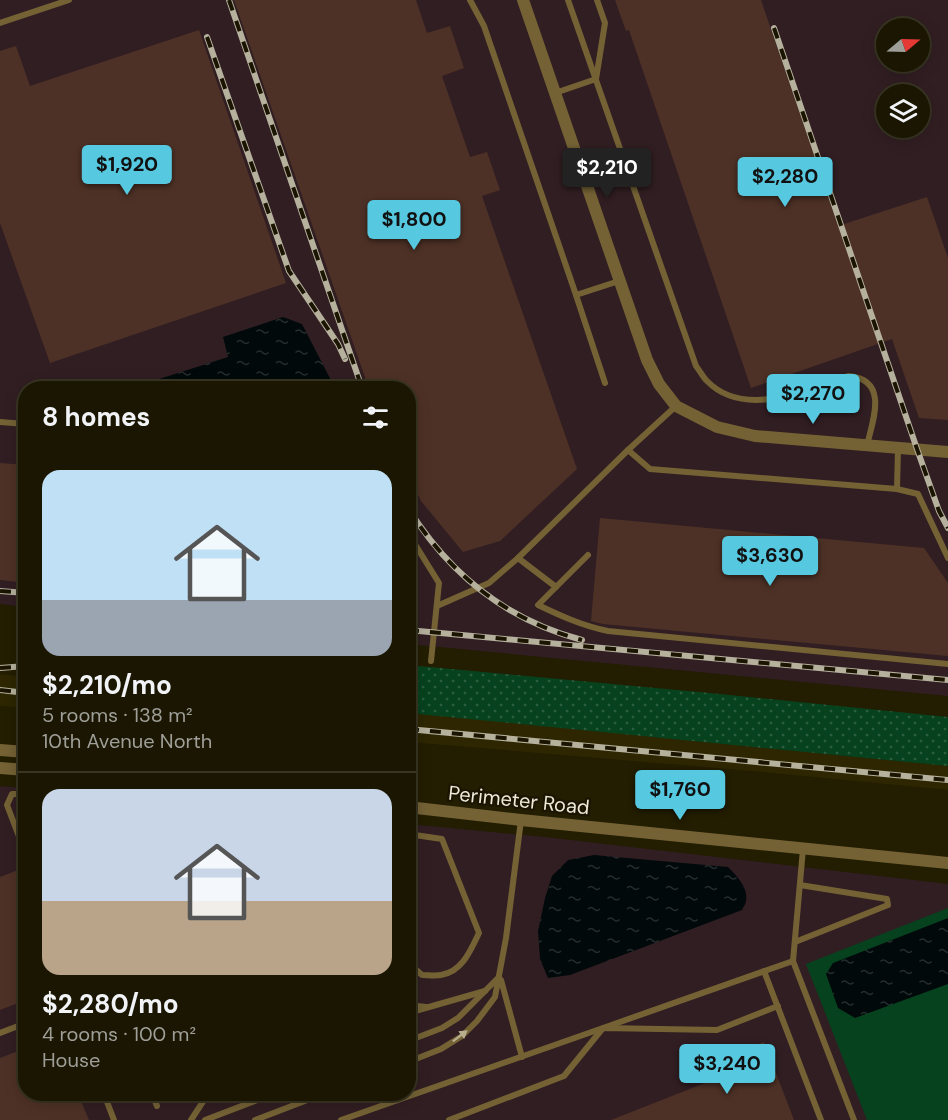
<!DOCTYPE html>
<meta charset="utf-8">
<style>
body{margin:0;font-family:"DM Sans",sans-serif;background:#272310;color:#f1f3f6;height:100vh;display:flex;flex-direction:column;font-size:22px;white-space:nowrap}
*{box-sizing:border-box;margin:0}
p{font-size:20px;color:#9f9f99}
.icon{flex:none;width:33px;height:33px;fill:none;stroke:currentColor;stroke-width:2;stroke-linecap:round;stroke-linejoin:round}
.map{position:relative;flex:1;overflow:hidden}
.drawer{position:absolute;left:18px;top:381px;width:398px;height:720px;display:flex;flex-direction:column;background:#1a1601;border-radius:24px;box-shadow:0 3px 15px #0003,0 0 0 2px #383523}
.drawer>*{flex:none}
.needle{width:39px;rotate:71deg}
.buttons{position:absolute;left:876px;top:18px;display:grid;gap:12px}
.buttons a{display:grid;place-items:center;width:54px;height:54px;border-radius:50%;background:#1a1601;box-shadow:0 3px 15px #0003,0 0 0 2px #383523;font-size:30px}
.price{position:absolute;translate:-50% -51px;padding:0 14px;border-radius:6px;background:#56c9e0;color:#111;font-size:20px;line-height:39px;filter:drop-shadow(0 2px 3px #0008)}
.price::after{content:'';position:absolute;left:50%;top:36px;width:18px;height:14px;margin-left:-9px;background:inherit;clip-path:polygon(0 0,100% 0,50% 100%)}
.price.on{background:#222;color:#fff}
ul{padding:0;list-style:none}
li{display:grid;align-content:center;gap:12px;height:318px;padding:0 24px}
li+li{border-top:2px solid #383523}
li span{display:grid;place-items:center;height:186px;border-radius:18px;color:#555}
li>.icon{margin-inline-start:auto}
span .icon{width:108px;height:108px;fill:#fffc;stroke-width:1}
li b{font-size:26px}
h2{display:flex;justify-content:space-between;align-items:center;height:72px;padding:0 24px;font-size:26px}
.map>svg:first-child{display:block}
.built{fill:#2d2600}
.industrial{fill:#311e22;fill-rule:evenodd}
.grass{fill:url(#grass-dots)}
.pitch{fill:#06421e}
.water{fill:url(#water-ripples)}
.building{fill:#4e3126}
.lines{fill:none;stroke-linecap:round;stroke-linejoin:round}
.lane{stroke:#746235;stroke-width:6}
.street{stroke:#746235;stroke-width:12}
.rail-casing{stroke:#b5b19d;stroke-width:6}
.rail{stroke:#1a1400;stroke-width:4;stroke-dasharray:11;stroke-linecap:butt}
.oneway{fill:#b7ad8f}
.labels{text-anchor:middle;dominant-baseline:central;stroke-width:4.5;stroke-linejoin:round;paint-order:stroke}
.street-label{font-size:20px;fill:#edead9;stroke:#1a1400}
</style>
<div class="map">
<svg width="948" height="1120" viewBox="0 0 948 1120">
<defs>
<pattern id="grass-dots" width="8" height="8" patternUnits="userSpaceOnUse" patternTransform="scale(1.5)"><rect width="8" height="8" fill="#06421e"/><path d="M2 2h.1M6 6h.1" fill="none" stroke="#2b5d3e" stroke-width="1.8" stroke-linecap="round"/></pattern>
<pattern id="water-ripples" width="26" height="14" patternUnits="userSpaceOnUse" patternTransform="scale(1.5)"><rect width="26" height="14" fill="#01090b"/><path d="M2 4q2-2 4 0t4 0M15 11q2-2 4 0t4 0" fill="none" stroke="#262d2e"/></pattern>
</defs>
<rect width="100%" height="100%" fill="#231d01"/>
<!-- built -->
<g class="built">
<path d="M0 674 25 677V708L0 706Z"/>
<path d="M408 712 948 766V790L752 771 408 742Z"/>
</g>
<!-- industrial -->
<g class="industrial">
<path d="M0 0H948V696L408 644V388H26L25 607 0 604ZM886 28H920V62H886ZM886 94H920V128H886Z"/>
<path d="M0 786 25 788 26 1094H408V824L545 837 948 884V1120H0Z"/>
</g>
<!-- grass -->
<path class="grass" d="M408 665 720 694 948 717V766L408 713Z"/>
<!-- pitch -->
<path class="pitch" d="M948 908V1120H867L806 964Z"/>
<!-- water -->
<g class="water">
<path d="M283 317 302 324 335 388H131L228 357 223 337Z"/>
<path d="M594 855 728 867C736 875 749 888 746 901 746 904 743 907 742 910L570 975 548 978 540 959 538 931 545 898 552 876 568 860Z"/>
<path d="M948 918V984L855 1018 838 1008 826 974 833 963Z"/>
</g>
<!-- building -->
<g class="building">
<path d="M234 0H416L427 33 450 26 464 68 442 76 470 157 487 152 500 190 482 196 577 469 500 541 463 552 421 501 408 473V388H377L374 381 367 383Z"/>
<path d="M615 0H761L838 226 927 197 948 258V420L919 418 892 339 751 388 629 30 626 31Z"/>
<path d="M199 30 286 283 50 363 0 223V51L16 46 30 86Z"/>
<path d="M0 463 26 465V583L0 580Z"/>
<path d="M600 518 924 548 948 583V656L603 624 591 621Z"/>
<path d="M26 867V1000L0 1010V877Z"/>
<path d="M764 1042 794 1120H611L738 1070 732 1053Z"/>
<path d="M26 1048V1094H78L89 1120H0V1058Z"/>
</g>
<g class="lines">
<!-- lane -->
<g class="lane">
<path d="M470 0 484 26 576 295"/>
<path d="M568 0 696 366C700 371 703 377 707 381 739 414 790 396 827 385 835 382 841 378 849 376 889 380 873 420 867 445"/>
<path d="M0 23 69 0"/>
<path d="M555 93 596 79 605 23 597 0"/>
<path d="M605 383 576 295 619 281"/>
<path d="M0 422 26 424"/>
<path d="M628 450 650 469 897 489 898 448"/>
<path d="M897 489 918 494 948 558"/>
<path d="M408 533 439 583 431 661"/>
<path d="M518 558 556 587 588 555"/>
<path d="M556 587 538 605C561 616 583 626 608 631L948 664"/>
<path d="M437 606 489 583 518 558 628 450 676 406"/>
<path d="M26 794H12L7 805 20 839 26 841"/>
<path d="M408 834 442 839 479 933C471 950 462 972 441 975 435 976 428 975 422 975L412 966 408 967"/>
<path d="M803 849 793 961 854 1120"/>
<path d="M795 942 888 905 887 899 800 885"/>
<path d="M764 971 821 1120"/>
<path d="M501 980 522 1057"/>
<path d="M408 1005 426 1007"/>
<path d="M408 1013 485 991"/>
<path d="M0 1033 26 1023"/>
<path d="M408 1041 442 1028 458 1018 499 977"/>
<path d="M408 1062 441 1049 462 1036 477 1021 495 997 506 938 521 820"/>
<path d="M104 1094 114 1120"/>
<path d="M152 1094 157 1106"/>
<path d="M191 1120 208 1094"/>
<path d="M205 1120 273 1094"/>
<path d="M255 1120 323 1094"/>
<path d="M341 1120 603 1028 717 1030 778 1006"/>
<path d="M449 1120 564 1076 603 1028 793 961"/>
</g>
<!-- street -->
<g class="street">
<path d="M523 0 647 360 659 384 676 406 717 427 755 436 948 452"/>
<path d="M0 750 26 752"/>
<path d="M0 768 26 770"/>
<path d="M408 807 521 820 948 863"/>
</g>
<!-- rail casing -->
<g class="rail-casing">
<g id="rail">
<path d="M229 0 362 388"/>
<path d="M774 28 917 449 939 511 948 528"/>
<path d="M207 37 289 271 338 344 345 359"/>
<path d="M408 508C449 574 507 620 582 640"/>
<path d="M0 591 26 593"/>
<path d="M408 630 948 680"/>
<path d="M0 668 26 666"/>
<path d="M0 690 26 693"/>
<path d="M408 729 948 780"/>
</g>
</g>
<!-- rail -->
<use href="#rail" class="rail"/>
</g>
<!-- one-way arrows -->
<defs><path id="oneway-solid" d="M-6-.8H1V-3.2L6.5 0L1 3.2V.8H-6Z" transform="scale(1.5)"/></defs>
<use class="oneway" href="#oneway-solid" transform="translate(460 1036) rotate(-37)"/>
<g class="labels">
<!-- street labels -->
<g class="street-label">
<text transform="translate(519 800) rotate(6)">Perimeter Road</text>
</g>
</g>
</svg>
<div class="buttons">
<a><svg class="needle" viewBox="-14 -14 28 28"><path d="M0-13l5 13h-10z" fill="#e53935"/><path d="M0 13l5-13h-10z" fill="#9f9f99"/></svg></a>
<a><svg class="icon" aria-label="layers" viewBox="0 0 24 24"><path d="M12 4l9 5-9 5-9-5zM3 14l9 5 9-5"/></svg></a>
</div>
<b class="price" style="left:127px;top:196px">$1,920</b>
<b class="price on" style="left:607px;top:199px">$2,210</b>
<b class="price" style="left:785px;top:208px">$2,280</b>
<b class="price" style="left:414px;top:251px">$1,800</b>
<b class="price" style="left:813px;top:425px">$2,270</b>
<b class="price" style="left:770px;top:587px">$3,630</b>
<b class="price" style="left:680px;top:821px">$1,760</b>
<b class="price" style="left:727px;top:1095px">$3,240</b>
<section class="drawer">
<h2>8 homes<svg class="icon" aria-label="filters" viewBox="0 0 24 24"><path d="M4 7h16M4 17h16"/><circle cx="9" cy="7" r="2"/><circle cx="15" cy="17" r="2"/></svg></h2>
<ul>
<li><span style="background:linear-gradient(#bfe0f5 70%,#9aa5b1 0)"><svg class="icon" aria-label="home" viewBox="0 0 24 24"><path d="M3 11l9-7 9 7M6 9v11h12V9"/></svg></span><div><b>$2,210/mo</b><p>5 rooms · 138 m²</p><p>10th Avenue North</p></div></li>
<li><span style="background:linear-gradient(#c9d6e8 60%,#b9a48a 0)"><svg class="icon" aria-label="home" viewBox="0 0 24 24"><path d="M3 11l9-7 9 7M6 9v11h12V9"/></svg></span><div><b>$2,280/mo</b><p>4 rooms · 100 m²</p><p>House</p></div></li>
</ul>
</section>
</div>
